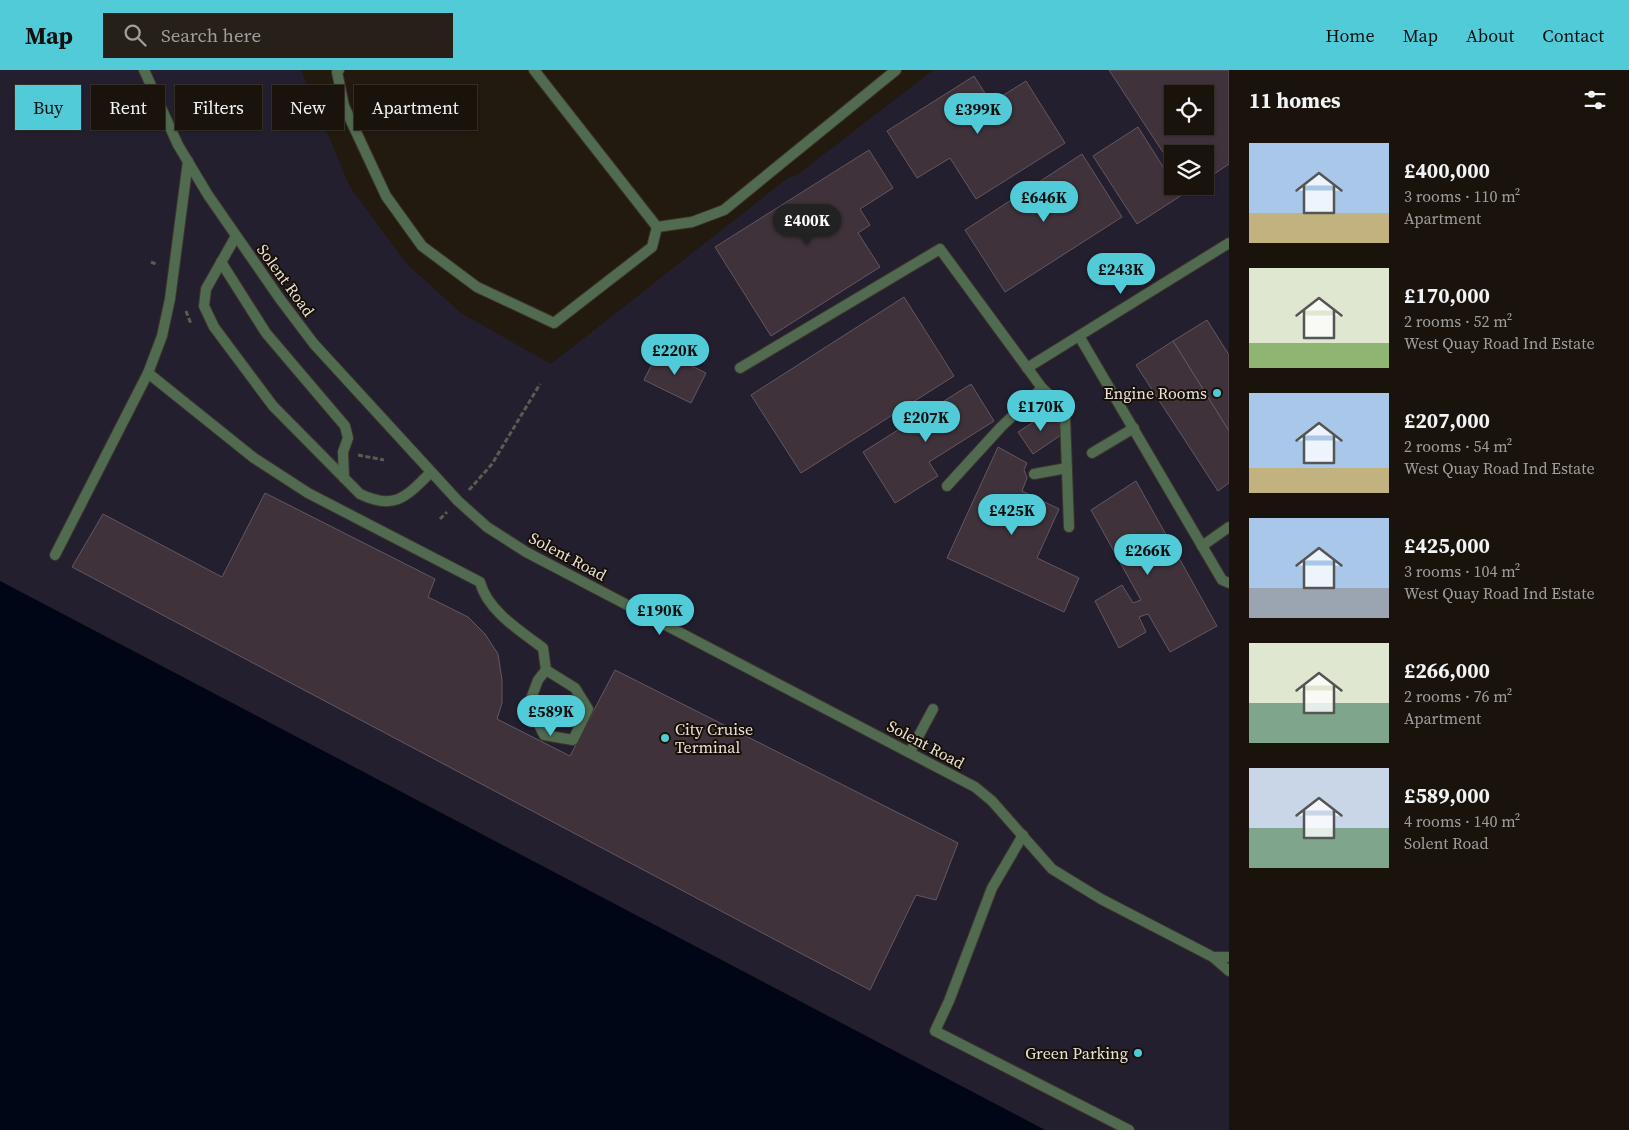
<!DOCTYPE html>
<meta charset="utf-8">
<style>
body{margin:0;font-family:"Source Serif 4",serif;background:#272019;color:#f1f3f6;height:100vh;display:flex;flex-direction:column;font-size:19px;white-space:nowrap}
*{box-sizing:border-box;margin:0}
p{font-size:16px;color:#9f9e9d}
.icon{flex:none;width:28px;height:28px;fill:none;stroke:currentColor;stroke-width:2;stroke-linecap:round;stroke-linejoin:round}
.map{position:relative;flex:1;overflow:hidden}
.panel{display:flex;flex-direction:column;background:#1a130b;width:400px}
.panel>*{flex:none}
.top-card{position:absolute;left:15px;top:15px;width:475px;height:45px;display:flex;gap:10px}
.tools{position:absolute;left:1164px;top:15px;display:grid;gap:10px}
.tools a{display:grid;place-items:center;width:50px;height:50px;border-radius:0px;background:#1a130b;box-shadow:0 1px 4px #0004,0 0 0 1px #38322c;font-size:25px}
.price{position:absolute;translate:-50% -42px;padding:0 11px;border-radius:18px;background:#52cbd8;color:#111;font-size:16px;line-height:32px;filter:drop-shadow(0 1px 2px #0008)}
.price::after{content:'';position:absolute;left:50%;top:30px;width:15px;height:11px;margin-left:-8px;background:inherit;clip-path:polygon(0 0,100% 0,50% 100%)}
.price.active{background:#222;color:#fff}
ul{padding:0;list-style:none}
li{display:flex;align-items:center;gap:15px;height:125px;padding:0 20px}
li span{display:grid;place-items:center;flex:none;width:140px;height:100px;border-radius:0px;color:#555}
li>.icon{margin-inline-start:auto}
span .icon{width:60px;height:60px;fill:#fffc;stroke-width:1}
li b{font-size:21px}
h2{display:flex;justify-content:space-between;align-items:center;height:60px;padding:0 20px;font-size:21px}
.pill{padding:0 18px;border-radius:0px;background:#1a130b;box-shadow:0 1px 4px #0004,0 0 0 1px #38322c;font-size:18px;line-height:45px}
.pill.active{background:#52cbd8;color:#111}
header{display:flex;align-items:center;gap:30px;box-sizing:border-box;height:70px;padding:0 25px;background:#52cbd8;color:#111}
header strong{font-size:24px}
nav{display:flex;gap:28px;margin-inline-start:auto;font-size:18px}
.search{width:350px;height:45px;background:#272019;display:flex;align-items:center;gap:12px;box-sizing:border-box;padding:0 18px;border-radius:0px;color:#9f9e9d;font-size:19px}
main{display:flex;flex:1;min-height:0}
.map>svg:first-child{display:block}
.industrial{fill:#231f2f;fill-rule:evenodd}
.water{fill:#000615}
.building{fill:#3f323b;stroke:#655761;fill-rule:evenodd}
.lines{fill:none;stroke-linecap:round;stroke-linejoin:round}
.lane-casing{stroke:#3e352b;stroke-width:12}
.street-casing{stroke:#3e352b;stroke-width:12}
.path{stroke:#615950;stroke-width:3;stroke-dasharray:5 2.5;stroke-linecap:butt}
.lane{stroke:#506b50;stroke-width:10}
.street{stroke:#506b50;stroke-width:10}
.poi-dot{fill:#52cbd8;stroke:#181006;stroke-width:2}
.labels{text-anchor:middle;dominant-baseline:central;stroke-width:4;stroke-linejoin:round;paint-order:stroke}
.street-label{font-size:16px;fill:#e7e1da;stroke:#181006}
.poi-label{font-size:16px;fill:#e7e1da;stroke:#181006;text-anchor:end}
</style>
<header>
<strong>Map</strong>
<div class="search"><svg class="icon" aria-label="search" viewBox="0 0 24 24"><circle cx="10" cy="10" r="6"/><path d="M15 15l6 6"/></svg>Search here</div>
<nav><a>Home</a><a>Map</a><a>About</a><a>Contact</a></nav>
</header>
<main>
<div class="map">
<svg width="1229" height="1060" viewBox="0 0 1229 1060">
<rect width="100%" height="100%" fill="#22190f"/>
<!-- industrial -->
<path class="industrial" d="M0 0H301L350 117 406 193 461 243 551 294 789 107 797 105 933 0H1229V1060H1045L0 511ZM1172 24H1205V56H1172ZM1172 84H1205V116H1172Z"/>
<!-- water -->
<path class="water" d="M0 511 1045 1060H0Z"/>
<!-- building -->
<g class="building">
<path d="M1109 0H1229V94L1205 110V84H1172V96ZM1172 24H1205V56H1172Z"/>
<path d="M974 6 991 33 1026 11 1065 73 976 129 950 88 917 108 887 61Z"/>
<path d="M1138 57 1172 111V116H1176L1182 125 1137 154 1093 86Z"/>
<path d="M869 80 893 118 860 139 870 155 858 163 880 197 771 266 715 177Z"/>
<path d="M1082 84 1122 147 1005 222 965 160Z"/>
<path d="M904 227 954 306 801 403 751 325Z"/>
<path d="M1207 250 1229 285V361L1173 271Z"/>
<path d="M1173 271 1229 361V413L1218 421 1136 295Z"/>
<path d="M659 280 706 303 691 333 644 310Z"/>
<path d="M971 314 994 351 929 392 938 406 895 433 863 382Z"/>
<path d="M1051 341 1060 355 1061 365 1033 384 1018 362Z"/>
<path d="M998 377 1027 393 1024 400 1027 408 1022 421 1059 439 1037 488 1079 508 1064 542 947 488Z"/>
<path d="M1136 411 1217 556 1170 582 1148 544 1139 547 1146 562 1119 578 1095 531 1122 515 1133 533 1141 530 1091 440Z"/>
<path d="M265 423 435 509 428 527 468 547 485 564 498 584 502 610V633L497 649 570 686 615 600 958 773 936 830 916 825 870 920 72 497 103 444 222 507Z"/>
</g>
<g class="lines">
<!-- lane casing -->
<g class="lane-casing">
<g id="lane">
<path d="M339 0 337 2 344 36 386 126 422 176 477 217 554 253 652 177 657 157"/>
<path d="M534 0 657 157"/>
<path d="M657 157 692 152 724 140 896 0"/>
<path d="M236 166 206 219 204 236 214 257 273 336 360 424C395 441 407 426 431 402"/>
<path d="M221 192 266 263 345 356 348 368 343 382 344 408"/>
<path d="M1079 266 1222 510 1229 513"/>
<path d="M740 298 940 179 1042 318 1060 335 1065 346 1069 457"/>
<path d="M148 303 254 388 308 423 480 512C487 540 520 561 543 578L546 600 575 618 588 639 573 670 544 665 529 634 538 610 546 600"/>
<path d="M1092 383 1134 358"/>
<path d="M1034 404 1067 398"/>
<path d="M947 416 1001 357 1042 318"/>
<path d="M1202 476 1229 457"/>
<path d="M55 485 148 303 162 266 170 229 188 91"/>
<path d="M910 682 933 639"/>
<path d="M1023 765 992 818 949 931 935 961 1129 1060"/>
</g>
</g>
<!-- street casing -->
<g class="street-casing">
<g id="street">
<path d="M144 0 178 75 208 125 280 229 314 274 458 431 487 457 526 482 975 717 992 731 1052 799 1101 829 1213 887H1229"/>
<path d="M1027 298 1229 173"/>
<path d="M1213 887 1229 901"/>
</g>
</g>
<!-- path -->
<g class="path">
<path d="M151 192 158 195"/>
<path d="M186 241 191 254"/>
<path d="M358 385 384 390"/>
<path d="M469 420 492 394 540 314"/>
<path d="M440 449 447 442"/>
</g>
<!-- lane -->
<use href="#lane" class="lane"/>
<!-- street -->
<use href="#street" class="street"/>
</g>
<!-- markers -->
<g class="poi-dot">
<circle cx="1217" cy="323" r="5"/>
<circle cx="665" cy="668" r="5"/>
<circle cx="1138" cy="983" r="5"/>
</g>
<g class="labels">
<!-- street labels -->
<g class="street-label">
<text transform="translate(286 210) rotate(54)">Solent Road</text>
<text transform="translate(568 486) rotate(28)">Solent Road</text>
<text transform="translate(926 674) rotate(28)">Solent Road</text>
</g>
<!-- poi labels -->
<g class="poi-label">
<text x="1207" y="323">Engine Rooms</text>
<text x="675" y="659" text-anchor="start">City Cruise<tspan x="675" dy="18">Terminal</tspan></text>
<text x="1128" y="983">Green Parking</text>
</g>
</g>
</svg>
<div class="tools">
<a><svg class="icon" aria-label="locate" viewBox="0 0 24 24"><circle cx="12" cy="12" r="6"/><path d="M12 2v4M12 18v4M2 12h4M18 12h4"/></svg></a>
<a><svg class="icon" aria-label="layers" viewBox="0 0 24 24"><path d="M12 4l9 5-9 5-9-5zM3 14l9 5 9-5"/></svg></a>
</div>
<b class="price" style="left:978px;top:65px">£399K</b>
<b class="price" style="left:1044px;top:153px">£646K</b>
<b class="price active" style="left:807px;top:176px">£400K</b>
<b class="price" style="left:1121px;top:225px">£243K</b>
<b class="price" style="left:675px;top:306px">£220K</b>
<b class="price" style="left:1041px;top:362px">£170K</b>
<b class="price" style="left:926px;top:373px">£207K</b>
<b class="price" style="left:1012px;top:466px">£425K</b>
<b class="price" style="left:1148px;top:506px">£266K</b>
<b class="price" style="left:660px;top:566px">£190K</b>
<b class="price" style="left:551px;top:667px">£589K</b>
<div class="top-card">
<a class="pill active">Buy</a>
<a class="pill">Rent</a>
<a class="pill">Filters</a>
<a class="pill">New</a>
<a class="pill">Apartment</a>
</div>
</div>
<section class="panel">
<h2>11 homes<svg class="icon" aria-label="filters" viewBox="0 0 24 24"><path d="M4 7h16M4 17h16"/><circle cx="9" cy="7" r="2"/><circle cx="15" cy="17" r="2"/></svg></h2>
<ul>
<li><span style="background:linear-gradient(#a9c7e8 70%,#c2b280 0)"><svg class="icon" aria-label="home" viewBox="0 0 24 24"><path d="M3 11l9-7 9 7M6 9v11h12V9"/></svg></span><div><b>£400,000</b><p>3 rooms · 110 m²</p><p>Apartment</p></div></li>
<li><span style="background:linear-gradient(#dfe7d0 75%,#8fb573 0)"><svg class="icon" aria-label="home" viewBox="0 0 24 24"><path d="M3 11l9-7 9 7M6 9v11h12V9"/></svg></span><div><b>£170,000</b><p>2 rooms · 52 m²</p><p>West Quay Road Ind Estate</p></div></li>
<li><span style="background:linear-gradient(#a9c7e8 75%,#c2b280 0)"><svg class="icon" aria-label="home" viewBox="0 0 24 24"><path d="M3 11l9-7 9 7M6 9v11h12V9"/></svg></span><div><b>£207,000</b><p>2 rooms · 54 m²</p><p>West Quay Road Ind Estate</p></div></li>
<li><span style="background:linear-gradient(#a9c7e8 70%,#9aa5b1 0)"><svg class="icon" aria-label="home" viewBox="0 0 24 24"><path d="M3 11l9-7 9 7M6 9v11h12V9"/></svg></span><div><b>£425,000</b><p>3 rooms · 104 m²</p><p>West Quay Road Ind Estate</p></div></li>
<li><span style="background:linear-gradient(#dfe7d0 60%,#7fa58c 0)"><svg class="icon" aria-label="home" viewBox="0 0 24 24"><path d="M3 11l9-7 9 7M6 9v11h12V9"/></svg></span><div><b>£266,000</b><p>2 rooms · 76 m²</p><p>Apartment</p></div></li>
<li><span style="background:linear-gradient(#c9d6e8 60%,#7fa58c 0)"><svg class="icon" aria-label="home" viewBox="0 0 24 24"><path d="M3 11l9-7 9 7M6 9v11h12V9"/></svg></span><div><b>£589,000</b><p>4 rooms · 140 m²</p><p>Solent Road</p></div></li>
</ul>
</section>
</main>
